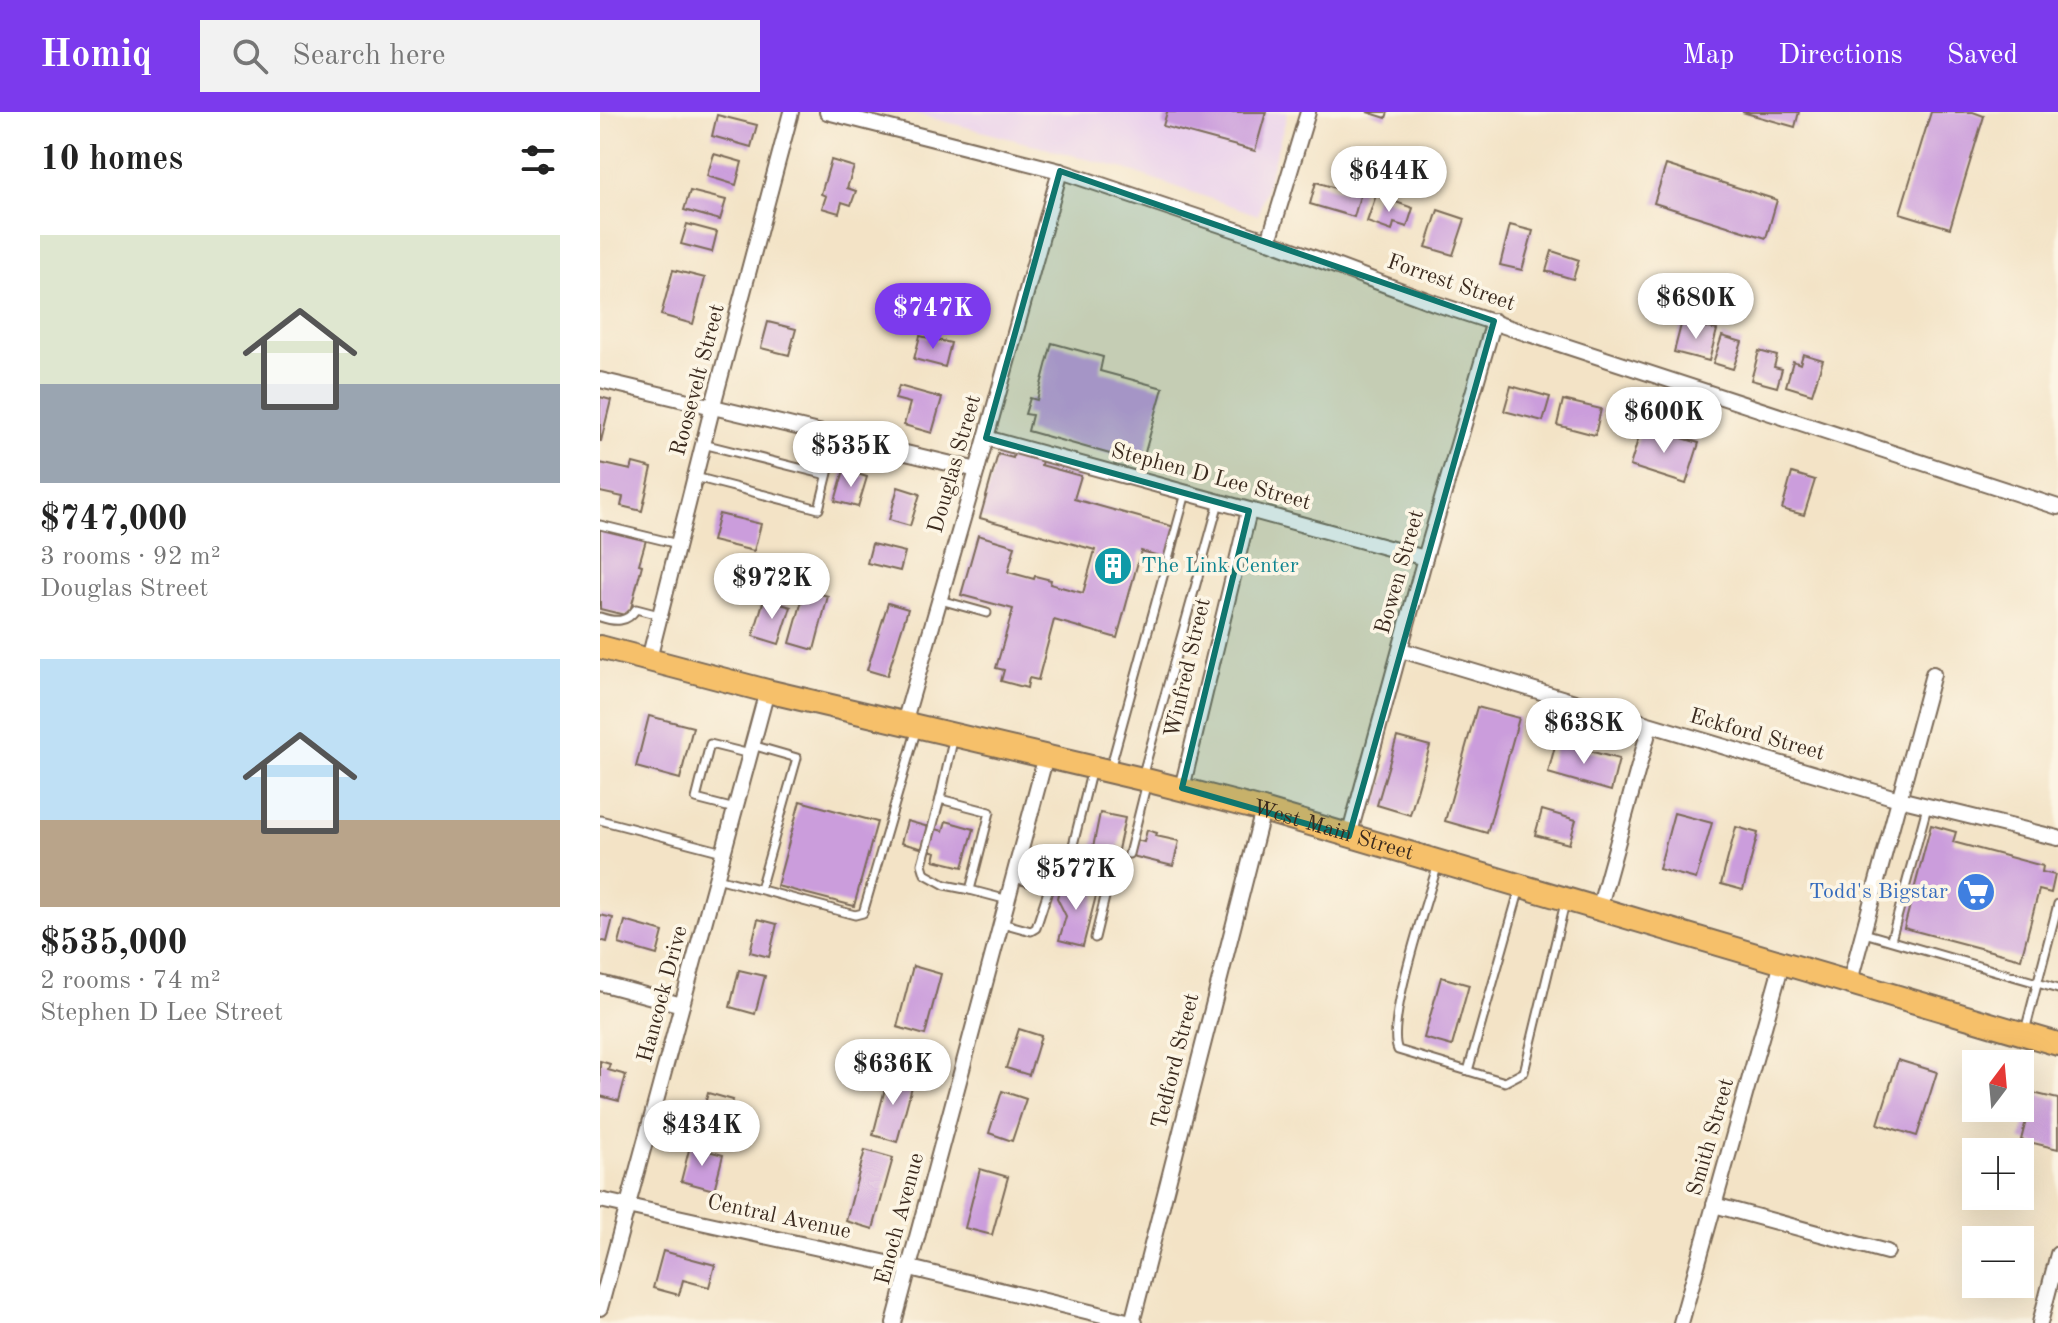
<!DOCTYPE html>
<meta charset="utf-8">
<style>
body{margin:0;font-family:"Old Standard TT",serif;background:#f2f2f2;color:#222;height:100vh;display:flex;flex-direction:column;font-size:30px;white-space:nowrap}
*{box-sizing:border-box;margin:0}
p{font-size:26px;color:#767676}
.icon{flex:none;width:44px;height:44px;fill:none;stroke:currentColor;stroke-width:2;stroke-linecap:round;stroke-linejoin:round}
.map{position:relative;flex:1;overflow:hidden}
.side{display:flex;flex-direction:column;background:#fff;width:600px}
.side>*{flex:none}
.needle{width:52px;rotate:16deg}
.fabs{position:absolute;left:1362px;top:938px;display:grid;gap:16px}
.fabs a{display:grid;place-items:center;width:72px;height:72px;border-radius:0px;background:#fff;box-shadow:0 8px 32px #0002;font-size:40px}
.price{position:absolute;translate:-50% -68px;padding:0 18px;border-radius:28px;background:#fff;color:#222;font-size:26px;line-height:52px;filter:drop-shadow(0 2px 4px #0008)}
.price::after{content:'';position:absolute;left:50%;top:48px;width:24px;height:18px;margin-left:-12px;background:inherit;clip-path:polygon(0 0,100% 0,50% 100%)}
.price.active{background:#7c3aed;color:#fff}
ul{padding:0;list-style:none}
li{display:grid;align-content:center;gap:16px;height:424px;padding:0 40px}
li span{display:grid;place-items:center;height:248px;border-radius:0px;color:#555}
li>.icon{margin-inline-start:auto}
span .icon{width:144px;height:144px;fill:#fffc;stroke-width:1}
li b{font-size:34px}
h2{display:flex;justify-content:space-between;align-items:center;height:96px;padding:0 40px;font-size:34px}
header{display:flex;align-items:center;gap:48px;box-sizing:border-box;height:112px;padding:0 40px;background:#7c3aed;color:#fff}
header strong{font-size:38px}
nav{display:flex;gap:44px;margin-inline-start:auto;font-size:28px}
.search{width:560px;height:72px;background:#f2f2f2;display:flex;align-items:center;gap:20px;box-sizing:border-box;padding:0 28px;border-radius:0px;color:#767676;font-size:30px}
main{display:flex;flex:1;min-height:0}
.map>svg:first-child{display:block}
.built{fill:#ead1ec}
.building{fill:#cb9ddc}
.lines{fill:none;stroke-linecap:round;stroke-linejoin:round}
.lane-casing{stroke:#7b6b59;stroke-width:11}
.street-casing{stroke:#7b6b59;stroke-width:18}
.primary-casing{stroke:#7b6b59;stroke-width:26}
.lane{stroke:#fff;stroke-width:7}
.street{stroke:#fff;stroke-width:14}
.primary{stroke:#f6c06b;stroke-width:22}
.marked{fill:#0f766e;fill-opacity:0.2;stroke:#0f766e;stroke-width:6;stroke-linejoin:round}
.labels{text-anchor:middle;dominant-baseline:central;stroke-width:7;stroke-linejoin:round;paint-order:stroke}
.street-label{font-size:22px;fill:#3b2a1e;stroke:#fcf5e5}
.culture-label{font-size:22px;fill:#0d838f;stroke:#fcf5e5;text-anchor:start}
.shop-label{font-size:22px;fill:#366cbe;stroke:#fcf5e5;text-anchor:end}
</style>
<header>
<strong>Homiq</strong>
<div class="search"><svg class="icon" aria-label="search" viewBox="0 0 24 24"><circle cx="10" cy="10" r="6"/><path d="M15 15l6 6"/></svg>Search here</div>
<nav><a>Map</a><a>Directions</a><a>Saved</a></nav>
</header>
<main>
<section class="side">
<h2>10 homes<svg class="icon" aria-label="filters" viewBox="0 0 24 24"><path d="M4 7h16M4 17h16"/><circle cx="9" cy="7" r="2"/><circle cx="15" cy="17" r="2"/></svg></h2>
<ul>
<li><span style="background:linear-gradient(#dfe7d0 60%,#9aa5b1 0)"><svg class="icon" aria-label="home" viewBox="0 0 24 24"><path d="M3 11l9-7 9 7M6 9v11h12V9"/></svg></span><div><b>$747,000</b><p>3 rooms · 92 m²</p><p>Douglas Street</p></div></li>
<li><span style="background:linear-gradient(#bfe0f5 65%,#b9a48a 0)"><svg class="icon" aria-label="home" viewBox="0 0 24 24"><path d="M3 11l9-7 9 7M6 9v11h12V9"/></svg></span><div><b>$535,000</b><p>2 rooms · 74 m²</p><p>Stephen D Lee Street</p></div></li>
</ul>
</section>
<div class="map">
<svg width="1458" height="1211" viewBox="0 0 1458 1211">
<rect width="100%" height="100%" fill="#fcf5e5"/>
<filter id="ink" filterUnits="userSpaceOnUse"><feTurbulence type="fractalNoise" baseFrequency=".0125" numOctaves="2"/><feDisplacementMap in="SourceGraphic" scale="16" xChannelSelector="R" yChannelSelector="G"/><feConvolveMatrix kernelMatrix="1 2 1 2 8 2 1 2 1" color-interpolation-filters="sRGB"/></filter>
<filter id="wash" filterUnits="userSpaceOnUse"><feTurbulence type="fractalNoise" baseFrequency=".006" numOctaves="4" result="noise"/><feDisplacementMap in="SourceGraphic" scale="32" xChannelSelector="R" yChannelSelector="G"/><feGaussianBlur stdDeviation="1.8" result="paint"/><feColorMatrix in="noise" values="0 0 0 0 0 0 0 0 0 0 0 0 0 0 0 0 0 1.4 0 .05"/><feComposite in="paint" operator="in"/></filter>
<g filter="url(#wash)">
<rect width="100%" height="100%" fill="#f3e3c6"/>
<!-- built -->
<path class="built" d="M309 0H688L658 103 525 57Z"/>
<g id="blocks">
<!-- building -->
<g class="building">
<path d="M567 0H666L655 39 563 14Z"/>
<path d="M767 0H788L786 6Z"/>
<path d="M1142 0H1199L1195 15Z"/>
<path d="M1331 0H1373L1384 4 1350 116 1300 101Z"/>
<path d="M117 3 157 13 151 35 112 24Z"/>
<path d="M114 42 142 50 136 73 107 64Z"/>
<path d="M231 48 254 55 247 76 256 79 251 93 242 90 239 101 222 96 226 84 221 82Z"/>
<path d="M1066 53 1177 88 1166 126 1054 91Z"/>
<path d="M716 70 745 79 747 72 762 77 754 105 710 92Z"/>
<path d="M90 79 126 88 120 108 84 98Z"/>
<path d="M776 83 813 96 807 115 794 111 792 119 767 110Z"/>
<path d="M838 98 865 107 853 143 826 135Z"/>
<path d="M87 112 117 120 112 140 81 132Z"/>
<path d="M910 113 933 119 922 158 900 153Z"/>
<path d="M952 139 979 148 973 167 946 159Z"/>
<path d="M73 158 105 166 93 212 61 203Z"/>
<path d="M340 188 367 195 361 218 334 212Z"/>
<path d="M1082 209 1117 218 1109 249 1074 240Z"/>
<path d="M168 210 196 217 189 243 161 236Z"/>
<path d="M320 224 351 231 345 255 314 247Z"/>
<path d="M1122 224 1142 230 1133 257 1113 251Z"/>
<path d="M452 231 503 245 500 259 563 276 542 351 428 319 432 303 425 302 430 286 437 288Z"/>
<path d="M1159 239 1177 244 1174 255 1182 257 1177 275 1151 268Z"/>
<path d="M1203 242 1223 248 1212 282 1186 274 1193 249 1200 252Z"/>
<path d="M299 274 342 286 332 321 304 313 310 291 295 287Z"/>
<path d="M911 274 950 285 943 309 904 299Z"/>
<path d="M0 285 11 288 1 329H0Z"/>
<path d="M963 288 1001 297 995 323 957 313Z"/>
<path d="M1042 314 1099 331 1086 372 1030 354Z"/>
<path d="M414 340 442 348 441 353 481 364 474 387 582 417 574 448 541 439 517 526 454 508 438 568 429 566 427 576 401 569 404 558 396 556 413 497 361 483 378 423 415 434 408 460 434 467 435 464 451 468 450 472 483 481 495 438 380 406 398 342 413 346Z"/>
<path d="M0 351 31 358 33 351 52 356 42 399 21 394 23 385 0 380Z"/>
<path d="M244 358 267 365 258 395 235 389Z"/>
<path d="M1192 361 1215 368 1204 403 1182 397Z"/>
<path d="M298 375 320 382 310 414 289 408Z"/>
<path d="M119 402 161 412 154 439 112 429Z"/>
<path d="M0 415 46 428 39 452 42 453 29 504 0 497Z"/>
<path d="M272 432 305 440 300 459 267 451Z"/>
<path d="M205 478 228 484 214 538 190 531Z"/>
<path d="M164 487 191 495 179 532 153 524Z"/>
<path d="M288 491 308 497 287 564 267 558Z"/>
<path d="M877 595 919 606 887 721 845 709Z"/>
<path d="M49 604 93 615 80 667 36 655Z"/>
<path d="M797 625 830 634 810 703 777 693Z"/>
<path d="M956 630 1019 647 1011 679 948 661Z"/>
<path d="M200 689 277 710 254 794 177 774Z"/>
<path d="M942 698 976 708 969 732 935 723Z"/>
<path d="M500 701 525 706 514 756 490 750Z"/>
<path d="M1074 701 1112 711 1096 767 1059 757Z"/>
<path d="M307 709 343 719 346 709 374 717 363 755 334 748 336 740 301 731Z"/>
<path d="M1331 713 1356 720 1353 730 1443 754 1442 760 1455 763 1451 781 1439 778 1421 847 1304 816Z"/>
<path d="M1136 715 1158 721 1143 778 1121 772Z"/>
<path d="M547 718 557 721 556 724 579 729 573 754 532 744 536 728 544 730Z"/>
<path d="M461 770 497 780 483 834 459 828 466 804 457 786Z"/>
<path d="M0 803 13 806 7 830 0 828Z"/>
<path d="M158 807 177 812 169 845 150 840Z"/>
<path d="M25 809 63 820 57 843 19 832Z"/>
<path d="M313 854 341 862 325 923 297 915Z"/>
<path d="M139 858 165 864 155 902 130 895Z"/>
<path d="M841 865 869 873 852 934 824 926Z"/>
<path d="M419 917 441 924 429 963 406 956Z"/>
<path d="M1298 948 1337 960 1317 1024 1278 1012Z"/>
<path d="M0 949 10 952 8 958 26 963 19 989 0 984Z"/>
<path d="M289 961 314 967 297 1030 273 1023Z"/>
<path d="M402 979 426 987 412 1029 389 1021Z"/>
<path d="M108 981 133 988 119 1031 104 1026 108 1009 101 1007Z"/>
<path d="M1433 981 1458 987V1037L1421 1028Z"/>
<path d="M90 1034 123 1043 114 1078 81 1069Z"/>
<path d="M265 1038 293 1046 273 1117 246 1109Z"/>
<path d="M380 1057 408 1065 392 1123 365 1116Z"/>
<path d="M63 1139 115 1153 109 1175 83 1168 79 1183 53 1176Z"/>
</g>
</g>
</g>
<g filter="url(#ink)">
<use href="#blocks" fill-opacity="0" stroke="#7b6b59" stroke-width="2"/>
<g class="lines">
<!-- lane casing -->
<g class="lane-casing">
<g id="lane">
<path d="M103 332 227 363"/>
<path d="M95 365 219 397 237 325"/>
<path d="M0 413 78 432"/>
<path d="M340 488 387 501"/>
<path d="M0 505C15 510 27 511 36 497L59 503"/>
<path d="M354 624 340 687 390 700 370 778 408 788"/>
<path d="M152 633 197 646 160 777"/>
<path d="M510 657 586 381"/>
<path d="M542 665 619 390"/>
<path d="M340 687 322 752 325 762 345 773 370 778"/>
<path d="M135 697 96 687 110 632 150 642"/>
<path d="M0 708 123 740"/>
<path d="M473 733 492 657"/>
<path d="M529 742 547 670"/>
<path d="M838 752C828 785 785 912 798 938L905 970 924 960 965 791"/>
<path d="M117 766 255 803 263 801 317 616"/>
<path d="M448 779 458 767 466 766 507 777 495 826"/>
<path d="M402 811 431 819 436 816 448 779 446 775 414 766"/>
<path d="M1264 821 1458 877"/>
<path d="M1291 828 1327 695"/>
<path d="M1425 919 1458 792"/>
<path d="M868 959 920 776"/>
</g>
</g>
<!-- street casing -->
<g class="street-casing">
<g id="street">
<path d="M227 0 460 59 669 129 834 191 1458 395"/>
<path d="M669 129 708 0"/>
<path d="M0 268 377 358"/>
<path d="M386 326 825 446"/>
<path d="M801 538 1299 687 1458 726"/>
<path d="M49 547 113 293 191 0"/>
<path d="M304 611 377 358 460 59"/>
<path d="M582 676 649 399"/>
<path d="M749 724 825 446 894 209"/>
<path d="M999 797 1050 614"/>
<path d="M1250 869 1333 562"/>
<path d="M0 871 82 893"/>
<path d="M0 1088 310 1156 535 1211"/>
<path d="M1114 1093 1287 1140"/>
<path d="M0 1196 167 579"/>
<path d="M294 1211 446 644"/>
<path d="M532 1211 663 698"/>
<path d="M1081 1211 1182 851"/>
<path d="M1440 1211 1458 1142"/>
</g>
</g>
<!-- primary casing -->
<g class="primary-casing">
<g id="primary">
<path id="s1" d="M0 535 167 579 542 667 663 698 1458 932"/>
</g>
</g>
<!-- lane -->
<use href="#lane" class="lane"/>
<!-- street -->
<use href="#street" class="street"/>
<!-- primary -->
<use href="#primary" class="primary"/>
</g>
</g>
<!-- marked area -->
<path class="marked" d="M460 59 894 209 749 724 582 676 649 399 386 326Z"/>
<!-- icons -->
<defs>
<g id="building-disc" transform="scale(2)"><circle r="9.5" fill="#0f9aa8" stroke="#fcf5e5"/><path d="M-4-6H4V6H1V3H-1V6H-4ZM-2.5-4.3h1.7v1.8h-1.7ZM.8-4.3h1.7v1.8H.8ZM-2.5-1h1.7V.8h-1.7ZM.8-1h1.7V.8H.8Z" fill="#fff"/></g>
<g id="supermarket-disc" transform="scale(2)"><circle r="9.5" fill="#3f7fe0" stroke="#fcf5e5"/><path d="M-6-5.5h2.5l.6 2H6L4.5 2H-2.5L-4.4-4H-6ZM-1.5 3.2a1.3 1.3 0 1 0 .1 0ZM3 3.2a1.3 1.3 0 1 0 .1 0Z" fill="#fff"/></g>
</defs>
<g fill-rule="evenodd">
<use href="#building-disc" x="513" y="454"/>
<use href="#supermarket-disc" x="1376" y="780"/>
</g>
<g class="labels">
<!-- street labels -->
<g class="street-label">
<text transform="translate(851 171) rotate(19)">Forrest Street</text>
<text transform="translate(98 268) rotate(-75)">Roosevelt Street</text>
<text transform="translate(355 352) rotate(-74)">Douglas Street</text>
<text transform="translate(611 365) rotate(15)">Stephen D Lee Street</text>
<text transform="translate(800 460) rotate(-74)">Bowen Street</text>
<text transform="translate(588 556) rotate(-77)">Winfred Street</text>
<text transform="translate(1157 623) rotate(16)">Eckford Street</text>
<text stroke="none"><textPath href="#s1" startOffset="756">West Main Street</textPath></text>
<text transform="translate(63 882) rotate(-75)">Hancock Drive</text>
<text transform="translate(576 949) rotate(-76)">Tedford Street</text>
<text transform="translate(1111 1025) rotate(-74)">Smith Street</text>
<text transform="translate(179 1105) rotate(12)">Central Avenue</text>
<text transform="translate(300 1107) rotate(-75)">Enoch Avenue</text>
</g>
<!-- culture labels -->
<g class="culture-label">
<text x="541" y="454">The Link Center</text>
</g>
<!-- shop labels -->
<g class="shop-label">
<text x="1348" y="780">Todd's Bigstar</text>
</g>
</g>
</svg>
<div class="fabs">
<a><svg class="needle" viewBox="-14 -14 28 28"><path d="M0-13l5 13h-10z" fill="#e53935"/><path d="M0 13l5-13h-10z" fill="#767676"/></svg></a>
<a>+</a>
<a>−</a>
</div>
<b class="price" style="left:789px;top:102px">$644K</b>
<b class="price" style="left:1096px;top:229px">$680K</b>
<b class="price active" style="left:333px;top:239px">$747K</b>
<b class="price" style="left:1064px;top:343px">$600K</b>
<b class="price" style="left:251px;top:377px">$535K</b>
<b class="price" style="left:172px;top:509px">$972K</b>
<b class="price" style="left:984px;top:654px">$638K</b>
<b class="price" style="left:476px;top:800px">$577K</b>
<b class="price" style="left:293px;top:995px">$636K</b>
<b class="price" style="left:102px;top:1056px">$434K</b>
</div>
</main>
